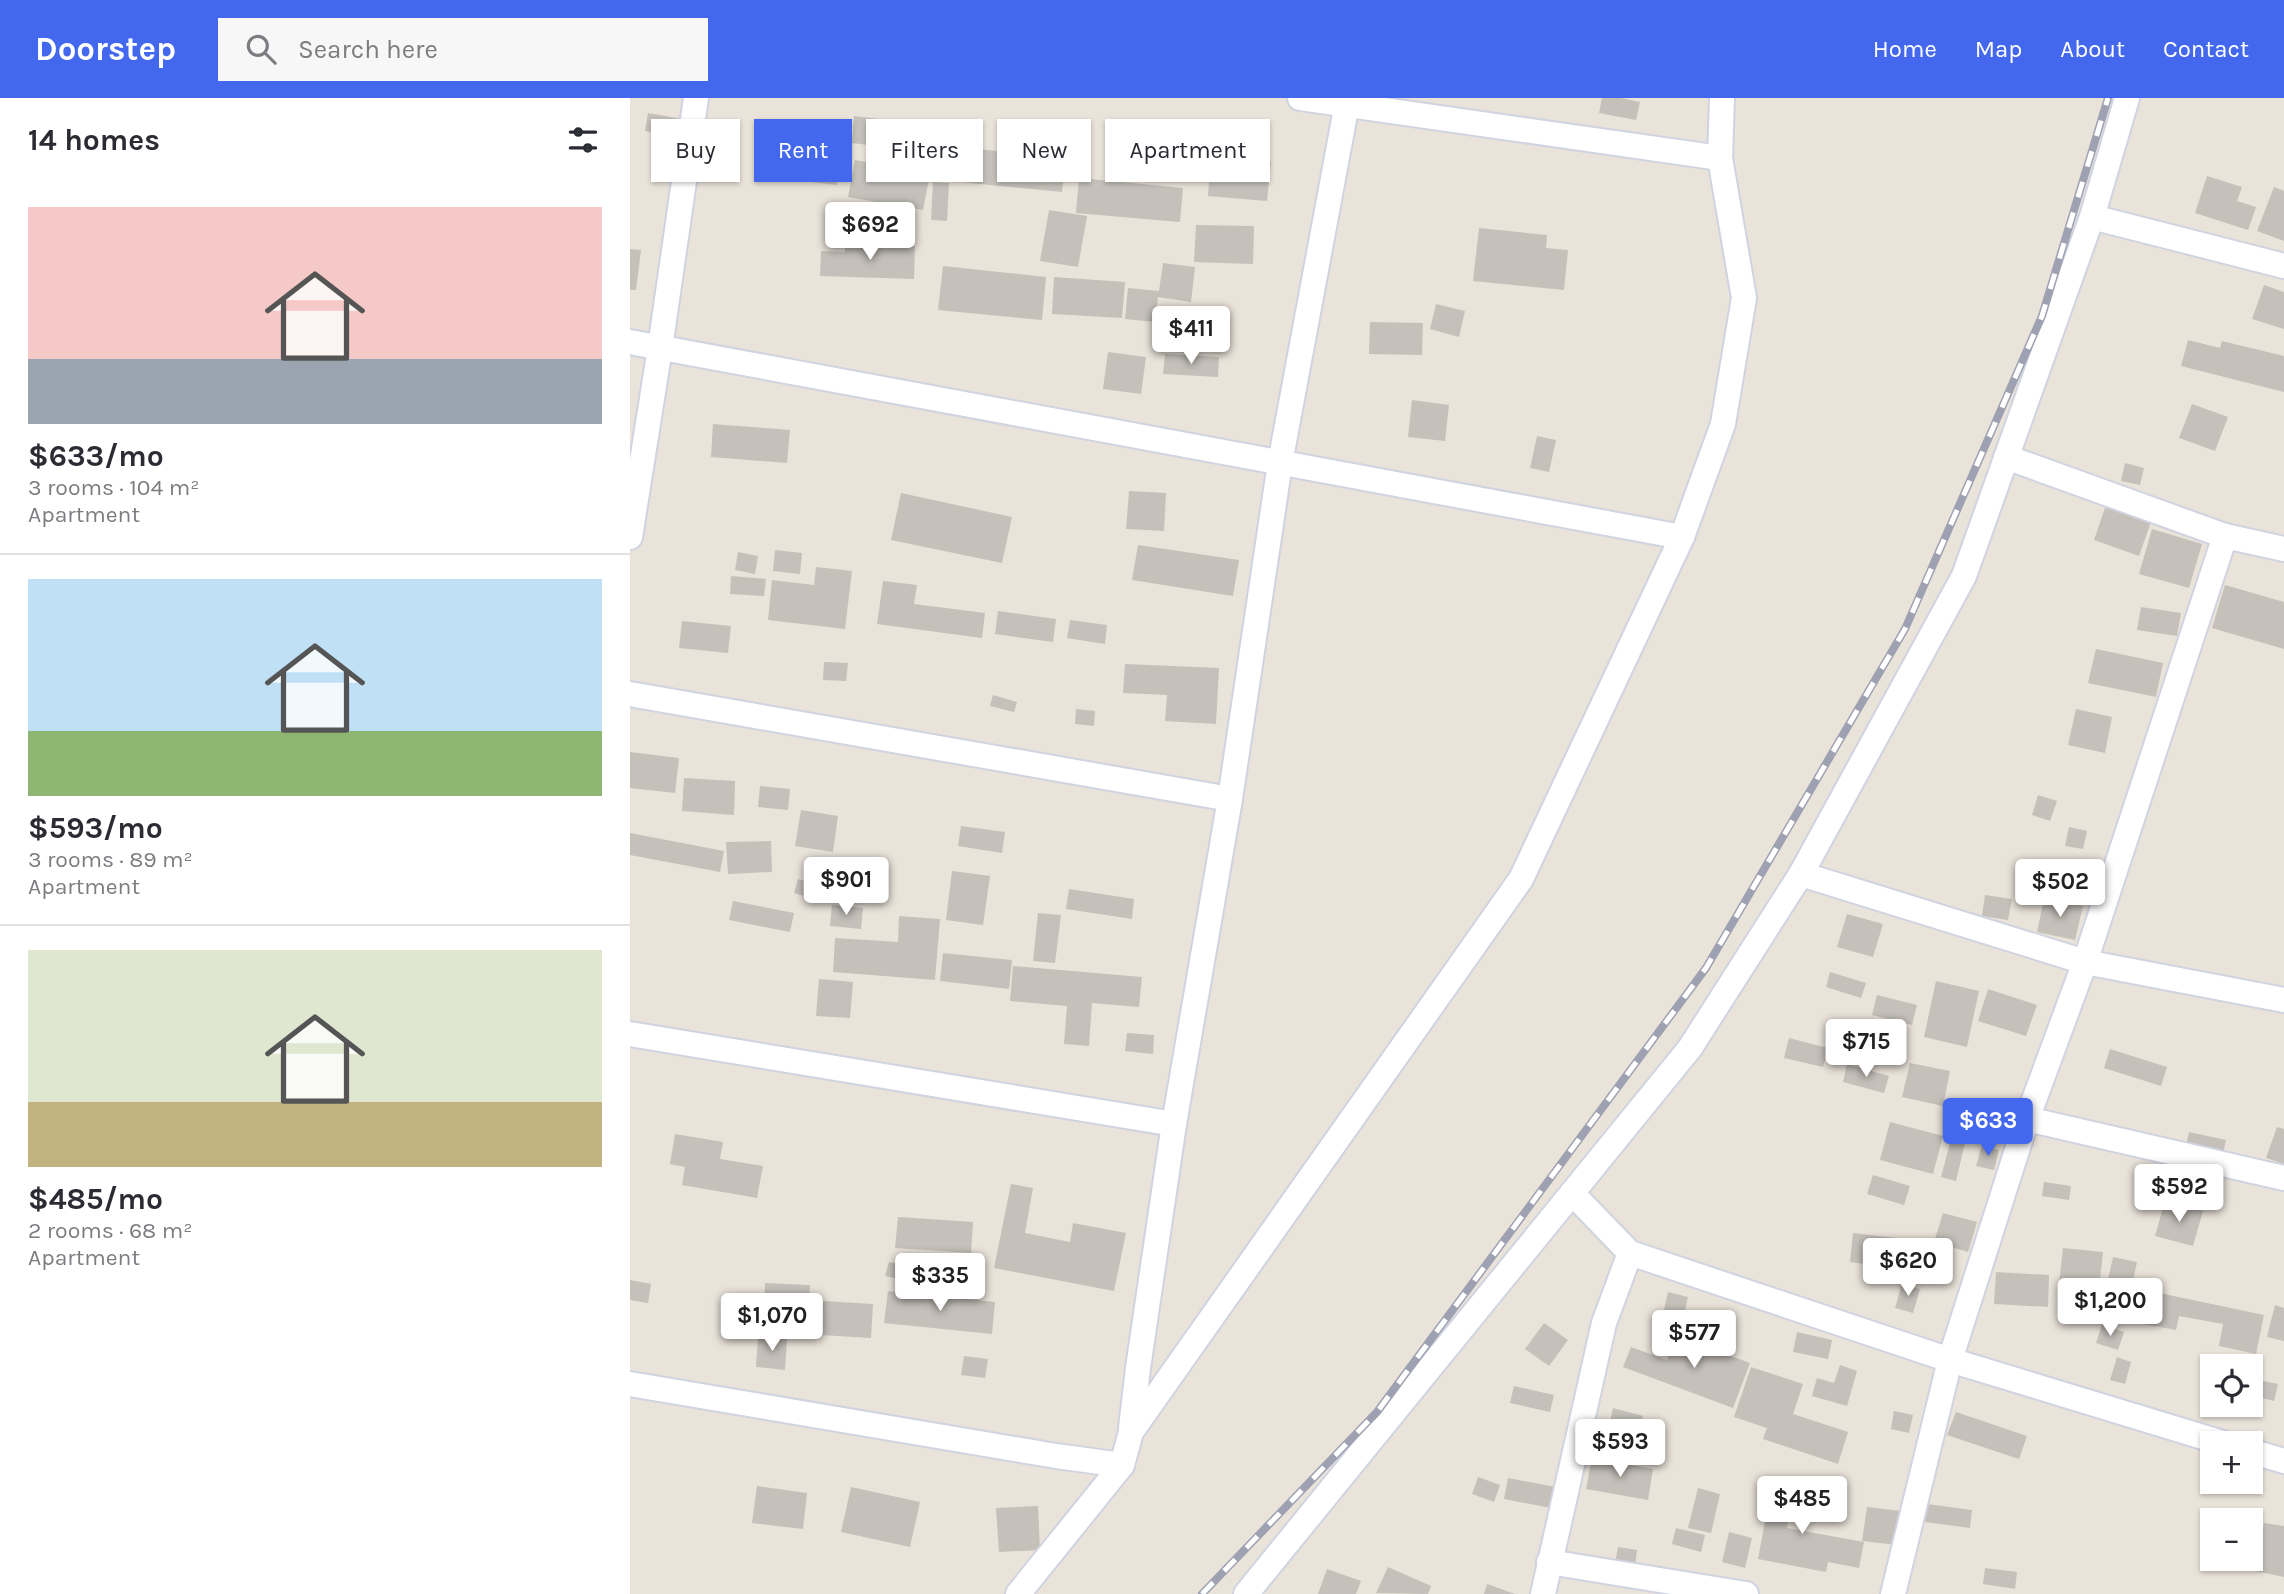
<!DOCTYPE html>
<meta charset="utf-8">
<style>
body{margin:0;font-family:Karla,sans-serif;background:#f7f7f7;color:#2b2b33;height:100vh;display:flex;flex-direction:column;font-size:26px;white-space:nowrap}
*{box-sizing:border-box;margin:0}
p{font-size:23px;color:#7c7c81}
.icon{flex:none;width:38px;height:38px;fill:none;stroke:currentColor;stroke-width:2;stroke-linecap:round;stroke-linejoin:round}
.map{position:relative;flex:1;overflow:hidden}
.details{display:flex;flex-direction:column;background:#fff;width:630px}
.details>*{flex:none}
.banner{position:absolute;left:21px;top:21px;width:665px;height:63px;display:flex;gap:14px}
.fabs{position:absolute;left:1570px;top:1256px;display:grid;gap:14px}
.fabs a{display:grid;place-items:center;width:63px;height:63px;border-radius:0px;background:#fff;box-shadow:0 2px 5px #0004;font-size:35px}
.price{position:absolute;translate:-50% -60px;padding:0 16px;border-radius:7px;background:#fff;color:#222;font-size:23px;line-height:46px;filter:drop-shadow(0 2px 4px #0008)}
.price::after{content:'';position:absolute;left:50%;top:42px;width:21px;height:16px;margin-left:-10px;background:inherit;clip-path:polygon(0 0,100% 0,50% 100%)}
.price.on{background:#4368ee;color:#fff}
ul{padding:0;list-style:none}
li{display:grid;align-content:center;gap:14px;height:371px;padding:0 28px}
li+li{border-top:2px solid #e1e1e2}
li span{display:grid;place-items:center;height:217px;border-radius:0px;color:#555}
li>.icon{margin-inline-start:auto}
span .icon{width:126px;height:126px;fill:#fffc;stroke-width:1}
li b{font-size:30px}
h2{display:flex;justify-content:space-between;align-items:center;height:84px;padding:0 28px;font-size:30px}
.chip{padding:0 24px;border-radius:0px;background:#fff;box-shadow:0 2px 5px #0004;font-size:24px;line-height:63px}
.chip.on{background:#4368ee;color:#fff}
header{display:flex;align-items:center;gap:42px;box-sizing:border-box;height:98px;padding:0 35px;background:#4368ee;color:#fff}
header strong{font-size:33px}
nav{display:flex;gap:38px;margin-inline-start:auto;font-size:24px}
.search{width:490px;height:63px;background:#f7f7f7;display:flex;align-items:center;gap:18px;box-sizing:border-box;padding:0 24px;border-radius:0px;color:#7c7c81;font-size:26px}
main{display:flex;flex:1;min-height:0}
.map>svg:first-child{display:block}
.building{fill:#c5c0ba}
.lines{fill:none;stroke-linecap:round;stroke-linejoin:round}
.minor-casing{stroke:#d0d3e0;stroke-width:28}
.minor{stroke:#fff;stroke-width:24}
.rail-casing{stroke:#9ea1b1;stroke-width:8}
.rail{stroke:#fff;stroke-width:5;stroke-dasharray:16;stroke-linecap:butt}
</style>
<header>
<strong>Doorstep</strong>
<div class="search"><svg class="icon" aria-label="search" viewBox="0 0 24 24"><circle cx="10" cy="10" r="6"/><path d="M15 15l6 6"/></svg>Search here</div>
<nav><a>Home</a><a>Map</a><a>About</a><a>Contact</a></nav>
</header>
<main>
<section class="details">
<h2>14 homes<svg class="icon" aria-label="filters" viewBox="0 0 24 24"><path d="M4 7h16M4 17h16"/><circle cx="9" cy="7" r="2"/><circle cx="15" cy="17" r="2"/></svg></h2>
<ul>
<li><span style="background:linear-gradient(#f6c9c9 70%,#9aa5b1 0)"><svg class="icon" aria-label="home" viewBox="0 0 24 24"><path d="M3 11l9-7 9 7M6 9v11h12V9"/></svg></span><div><b>$633/mo</b><p>3 rooms · 104 m²</p><p>Apartment</p></div></li>
<li><span style="background:linear-gradient(#bfe0f5 70%,#8fb573 0)"><svg class="icon" aria-label="home" viewBox="0 0 24 24"><path d="M3 11l9-7 9 7M6 9v11h12V9"/></svg></span><div><b>$593/mo</b><p>3 rooms · 89 m²</p><p>Apartment</p></div></li>
<li><span style="background:linear-gradient(#dfe7d0 70%,#c2b280 0)"><svg class="icon" aria-label="home" viewBox="0 0 24 24"><path d="M3 11l9-7 9 7M6 9v11h12V9"/></svg></span><div><b>$485/mo</b><p>2 rooms · 68 m²</p><p>Apartment</p></div></li>
</ul>
</section>
<div class="map">
<svg width="1654" height="1496" viewBox="0 0 1654 1496">
<rect width="100%" height="100%" fill="#eae3da"/>
<!-- building -->
<g class="building">
<path d="M972 0H991L1010 4 1006 22 969 15Z"/>
<path d="M18 15 52 21 49 39 15 33Z"/>
<path d="M224 18 290 26 287 53 222 45Z"/>
<path d="M152 27 213 33 207 87 146 80Z"/>
<path d="M333 50 436 59 432 94 330 84Z"/>
<path d="M581 58 641 64 637 103 578 98Z"/>
<path d="M225 62 300 76 293 112 218 99Z"/>
<path d="M1577 78 1612 89 1607 103 1626 109 1618 132 1565 115Z"/>
<path d="M449 80 553 90 550 124 446 115Z"/>
<path d="M303 84 319 85 317 123 301 122Z"/>
<path d="M1644 89 1654 93V143L1627 133Z"/>
<path d="M419 112 457 118 448 169 410 163Z"/>
<path d="M566 127 624 128 623 166 564 164Z"/>
<path d="M849 130 917 137 916 150 938 152 934 192 843 183Z"/>
<path d="M215 146 285 148 284 181 190 178 191 153 215 154Z"/>
<path d="M0 151 11 152 6 192H0Z"/>
<path d="M533 165 565 169 561 204 528 199 525 224 495 221 498 190 529 193Z"/>
<path d="M313 168 416 179 412 222 308 212Z"/>
<path d="M424 179 495 184 492 220 422 216Z"/>
<path d="M1634 187 1654 194V231L1622 221Z"/>
<path d="M806 206 835 213 829 239 800 231Z"/>
<path d="M740 224 793 225 792 257 739 256Z"/>
<path d="M1558 242 1590 250 1592 243 1654 258V294L1551 268Z"/>
<path d="M478 254 516 259 511 296 473 291Z"/>
<path d="M535 256 589 259 588 279 533 276Z"/>
<path d="M782 302 819 307 815 343 778 339Z"/>
<path d="M1562 306 1598 319 1585 353 1549 340Z"/>
<path d="M83 326 160 332 157 365 81 359Z"/>
<path d="M907 338 926 342 919 374 900 370Z"/>
<path d="M1495 365 1514 370 1510 387 1491 383Z"/>
<path d="M499 393 536 395 534 433 496 431Z"/>
<path d="M271 395 382 419 372 465 261 442Z"/>
<path d="M1476 407 1521 424 1509 458 1464 442Z"/>
<path d="M1522 431 1572 446 1559 490 1509 476Z"/>
<path d="M508 447 609 462 603 498 502 482Z"/>
<path d="M145 452 172 455 170 476 143 473Z"/>
<path d="M108 454 128 458 125 476 105 472Z"/>
<path d="M186 469 222 473 215 531 138 522 142 482 184 487Z"/>
<path d="M101 478 136 481 134 498 100 496Z"/>
<path d="M253 483 287 487 284 506 355 515 352 540 247 526Z"/>
<path d="M1595 487 1654 504V551L1582 530Z"/>
<path d="M1511 509 1551 515 1547 538 1507 532Z"/>
<path d="M368 513 426 521 423 544 365 536Z"/>
<path d="M440 522 477 527 475 546 437 540Z"/>
<path d="M52 523 101 528 98 555 49 550Z"/>
<path d="M1466 551 1533 565 1526 599 1458 585Z"/>
<path d="M194 564 218 565 216 583 193 582Z"/>
<path d="M495 566 589 570 586 626 535 623 537 597 493 595Z"/>
<path d="M363 597 387 604 384 614 360 608Z"/>
<path d="M446 611 465 613 464 628 445 626Z"/>
<path d="M1446 611 1482 619 1475 655 1438 647Z"/>
<path d="M0 654 49 660 45 695 0 690Z"/>
<path d="M54 680 105 683 104 717 52 713Z"/>
<path d="M130 688 160 691 158 712 128 709Z"/>
<path d="M1408 697 1427 703 1420 723 1402 717Z"/>
<path d="M171 712 208 718 203 754 165 748Z"/>
<path d="M331 728 375 734 372 755 328 748Z"/>
<path d="M1439 729 1457 733 1453 751 1435 748Z"/>
<path d="M0 735 94 753 90 774 0 757Z"/>
<path d="M141 743 142 774 98 776 96 744Z"/>
<path d="M187 761 207 764 204 784 184 781Z"/>
<path d="M322 773 360 778 353 827 316 822Z"/>
<path d="M168 781 188 787 184 801 164 795Z"/>
<path d="M439 791 504 801 502 821 436 811Z"/>
<path d="M1355 797 1382 801 1378 822 1352 818Z"/>
<path d="M1414 801 1453 808 1445 842 1407 834Z"/>
<path d="M103 803 164 815 160 834 99 822Z"/>
<path d="M202 807 233 810 231 831 200 828Z"/>
<path d="M408 815 431 817 425 865 403 863Z"/>
<path d="M1217 816 1253 826 1243 859 1207 849Z"/>
<path d="M269 818 310 821 305 882 203 874 205 840 268 844Z"/>
<path d="M313 855 382 862 379 891 310 883Z"/>
<path d="M383 868 512 879 509 909 462 905 459 948 434 946 437 908 380 903Z"/>
<path d="M1200 874 1236 885 1231 900 1196 889Z"/>
<path d="M189 881 223 884 220 920 186 918Z"/>
<path d="M1306 883 1349 893 1337 949 1294 939Z"/>
<path d="M1358 891 1407 907 1396 938 1348 923Z"/>
<path d="M1247 897 1287 907 1282 927 1242 917Z"/>
<path d="M497 935 524 937 523 956 495 953Z"/>
<path d="M1159 940 1198 950 1193 969 1154 960Z"/>
<path d="M1480 951 1537 969 1531 988 1474 970Z"/>
<path d="M1280 965 1320 973 1313 1008 1272 999Z"/>
<path d="M1217 966 1259 978 1254 995 1213 984Z"/>
<path d="M1260 1024 1313 1038 1303 1076 1250 1062Z"/>
<path d="M1647 1029 1654 1031V1066L1636 1060Z"/>
<path d="M1559 1034 1596 1042 1592 1060 1555 1052Z"/>
<path d="M45 1036 93 1044 90 1061 133 1068 127 1100 52 1087 55 1069 40 1066Z"/>
<path d="M1321 1041 1335 1045 1326 1083 1311 1079Z"/>
<path d="M1352 1047 1369 1052 1364 1072 1346 1068Z"/>
<path d="M1243 1077 1280 1088 1274 1107 1237 1096Z"/>
<path d="M1414 1084 1441 1088 1439 1102 1412 1098Z"/>
<path d="M381 1086 403 1090 395 1135 440 1144 443 1125 496 1135 484 1193 364 1170Z"/>
<path d="M1535 1103 1573 1113 1563 1148 1525 1138Z"/>
<path d="M1313 1115 1347 1124 1338 1154 1304 1144Z"/>
<path d="M268 1119 343 1124 341 1155 265 1150Z"/>
<path d="M1223 1135 1275 1141 1271 1171 1220 1164Z"/>
<path d="M1433 1150 1473 1154 1469 1190 1429 1186Z"/>
<path d="M1483 1159 1507 1164 1501 1191 1477 1186Z"/>
<path d="M259 1164 289 1170 286 1185 255 1178Z"/>
<path d="M1366 1174 1419 1177 1418 1209 1364 1206Z"/>
<path d="M0 1182 21 1186 18 1205 0 1202Z"/>
<path d="M135 1185 180 1187 178 1225 134 1224Z"/>
<path d="M1272 1186 1290 1191 1283 1215 1265 1210Z"/>
<path d="M1515 1192 1634 1217 1626 1256 1589 1248 1593 1226 1549 1218 1546 1232 1508 1225Z"/>
<path d="M258 1193 365 1204 362 1236 254 1225Z"/>
<path d="M1038 1194 1058 1199 1054 1217 1034 1212Z"/>
<path d="M193 1203 243 1206 241 1240 191 1237Z"/>
<path d="M1645 1207 1654 1210V1243L1637 1239Z"/>
<path d="M914 1225 938 1242 919 1268 895 1251Z"/>
<path d="M1472 1227 1494 1234 1488 1252 1466 1245Z"/>
<path d="M1167 1234 1202 1242 1198 1261 1163 1254Z"/>
<path d="M128 1238 157 1240 155 1272 126 1269Z"/>
<path d="M1046 1238 1120 1265 1103 1310 993 1269 1001 1249 1037 1262Z"/>
<path d="M334 1258 358 1261 355 1280 331 1277Z"/>
<path d="M1487 1259 1501 1264 1495 1286 1480 1282Z"/>
<path d="M1210 1267 1227 1273 1217 1308 1182 1298 1187 1280 1204 1285Z"/>
<path d="M1121 1269 1173 1286 1163 1316 1218 1334 1208 1366 1133 1341 1137 1330 1104 1319Z"/>
<path d="M1628 1282 1648 1286 1644 1303 1624 1298Z"/>
<path d="M884 1288 924 1297 920 1314 880 1305Z"/>
<path d="M983 1310 1013 1318 1007 1340 978 1333Z"/>
<path d="M1264 1313 1283 1317 1279 1335 1261 1331Z"/>
<path d="M1326 1314 1397 1338 1389 1361 1317 1337Z"/>
<path d="M962 1360 1023 1371 1018 1402 956 1391Z"/>
<path d="M848 1379 870 1387 864 1404 842 1396Z"/>
<path d="M878 1380 926 1389 921 1410 874 1401Z"/>
<path d="M1142 1386 1190 1395 1187 1412 1161 1407 1157 1430 1234 1444 1229 1470 1198 1464 1196 1474 1128 1461Z"/>
<path d="M127 1388 177 1395 173 1431 122 1425Z"/>
<path d="M221 1389 290 1404 280 1449 211 1434Z"/>
<path d="M1068 1390 1090 1396 1081 1435 1058 1430Z"/>
<path d="M1297 1406 1342 1412 1340 1430 1295 1424Z"/>
<path d="M408 1408 410 1452 369 1454 366 1410Z"/>
<path d="M1237 1409 1271 1413 1267 1447 1232 1443Z"/>
<path d="M1634 1425 1654 1428V1479L1625 1473Z"/>
<path d="M1046 1430 1075 1437 1071 1454 1042 1446Z"/>
<path d="M1099 1434 1122 1440 1115 1470 1092 1464Z"/>
<path d="M988 1449 1007 1452 1005 1468 985 1465Z"/>
<path d="M758 1469 801 1488 798 1496 746 1495Z"/>
<path d="M1355 1470 1387 1474 1385 1491 1353 1486Z"/>
<path d="M697 1471 731 1483 726 1496H688Z"/>
<path d="M857 1486 885 1496H854Z"/>
</g>
<g class="lines">
<!-- minor casing -->
<g class="minor-casing">
<g id="minor">
<path d="M670 0 1090 60"/>
<path d="M1462 119 1654 168"/>
<path d="M0 244 1052 439"/>
<path d="M1376 359 1595 438 1654 451"/>
<path d="M0 439 30 250 66 0"/>
<path d="M0 596 600 701"/>
<path d="M1171 776 1455 864 1654 902"/>
<path d="M0 936 544 1026"/>
<path d="M1397 1021 1654 1080"/>
<path d="M942 1095 1000 1155"/>
<path d="M0 1286 426 1358 492 1367"/>
<path d="M501 1330 508 1270 544 1026 600 701 650 365 718 0"/>
<path d="M1620 1353 1654 1363"/>
<path d="M919 1464 1116 1496"/>
<path d="M388 1496 492 1367 501 1334 891 781 1052 439 1093 326 1114 200 1090 60 1092 0"/>
<path d="M616 1496 1060 950 1171 776 1334 478 1462 119 1497 0"/>
<path d="M913 1496 974 1225 1000 1155 1320 1262 1596 1346"/>
<path d="M1263 1496 1320 1262 1397 1021 1455 864 1595 438"/>
</g>
</g>
<!-- minor -->
<use href="#minor" class="minor"/>
<!-- rail casing -->
<g class="rail-casing">
<path id="rail" d="M572 1496 747 1314 1076 870 1275 531 1412 218 1478 0"/>
</g>
<!-- rail -->
<use href="#rail" class="rail"/>
</g>
</svg>
<div class="fabs">
<a><svg class="icon" aria-label="locate" viewBox="0 0 24 24"><circle cx="12" cy="12" r="6"/><path d="M12 2v4M12 18v4M2 12h4M18 12h4"/></svg></a>
<a>+</a>
<a>−</a>
</div>
<b class="price" style="left:240px;top:164px">$692</b>
<b class="price" style="left:561px;top:268px">$411</b>
<b class="price" style="left:216px;top:819px">$901</b>
<b class="price" style="left:1430px;top:821px">$502</b>
<b class="price" style="left:1236px;top:981px">$715</b>
<b class="price on" style="left:1358px;top:1060px">$633</b>
<b class="price" style="left:1549px;top:1126px">$592</b>
<b class="price" style="left:1278px;top:1200px">$620</b>
<b class="price" style="left:310px;top:1215px">$335</b>
<b class="price" style="left:1480px;top:1240px">$1,200</b>
<b class="price" style="left:142px;top:1255px">$1,070</b>
<b class="price" style="left:1064px;top:1272px">$577</b>
<b class="price" style="left:990px;top:1381px">$593</b>
<b class="price" style="left:1172px;top:1438px">$485</b>
<div class="banner">
<a class="chip">Buy</a>
<a class="chip on">Rent</a>
<a class="chip">Filters</a>
<a class="chip">New</a>
<a class="chip">Apartment</a>
</div>
</div>
</main>
